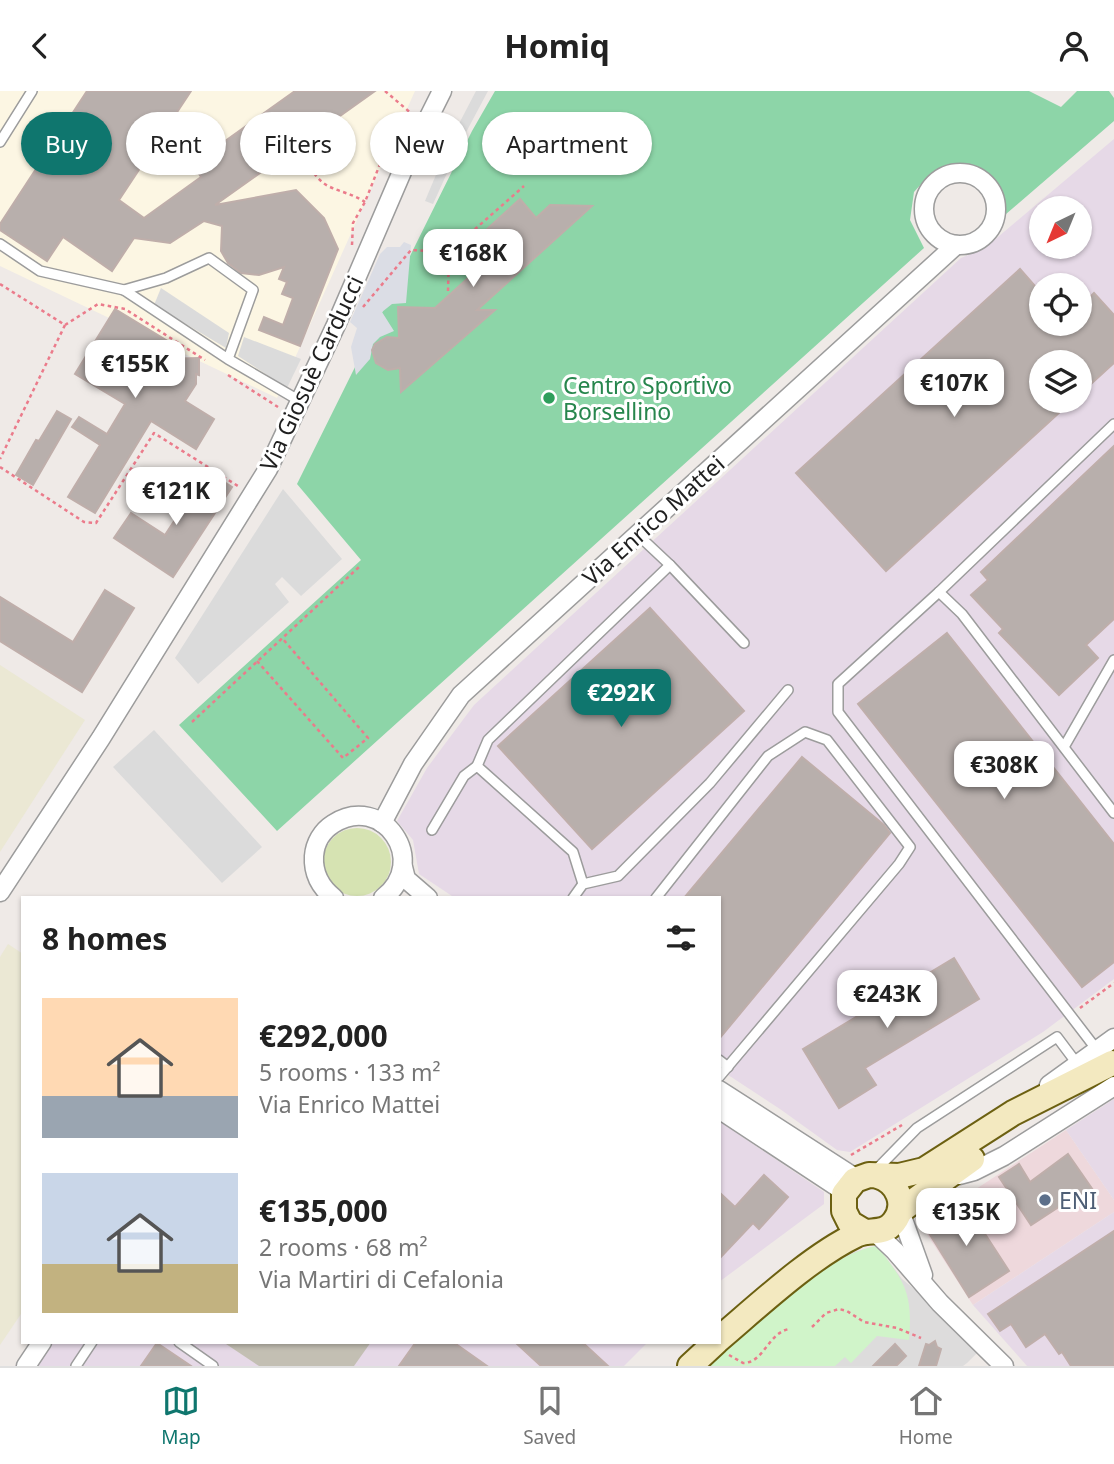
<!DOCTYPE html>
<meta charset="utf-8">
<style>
body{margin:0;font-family:"Noto Sans",sans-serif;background:#f2f2f2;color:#222;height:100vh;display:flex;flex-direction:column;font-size:26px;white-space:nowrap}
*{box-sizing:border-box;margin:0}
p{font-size:23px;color:#767676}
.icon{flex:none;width:38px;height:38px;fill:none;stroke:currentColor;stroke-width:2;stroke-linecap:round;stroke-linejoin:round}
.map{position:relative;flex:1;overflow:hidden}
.side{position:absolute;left:21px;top:805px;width:700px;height:448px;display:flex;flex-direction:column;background:#fff;border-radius:0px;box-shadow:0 2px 5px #0004}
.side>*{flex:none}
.hud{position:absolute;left:21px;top:21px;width:700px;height:63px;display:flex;gap:14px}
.needle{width:46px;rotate:223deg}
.buttons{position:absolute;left:1029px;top:105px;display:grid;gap:14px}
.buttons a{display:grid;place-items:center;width:63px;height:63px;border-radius:50%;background:#fff;box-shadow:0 2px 5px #0004;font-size:35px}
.price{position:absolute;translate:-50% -60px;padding:0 16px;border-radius:14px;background:#fff;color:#222;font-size:23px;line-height:46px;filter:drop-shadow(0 2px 4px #0008)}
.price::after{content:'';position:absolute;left:50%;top:42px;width:21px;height:16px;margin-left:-10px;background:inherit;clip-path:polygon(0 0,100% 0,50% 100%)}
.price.current{background:#0f766e;color:#fff}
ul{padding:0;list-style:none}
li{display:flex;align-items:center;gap:21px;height:175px;padding:0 21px}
li span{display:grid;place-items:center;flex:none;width:196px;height:140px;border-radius:0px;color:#555}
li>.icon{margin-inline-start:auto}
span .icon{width:84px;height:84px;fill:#fffc;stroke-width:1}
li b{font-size:30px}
h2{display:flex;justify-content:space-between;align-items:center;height:84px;padding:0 21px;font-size:30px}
.pill{padding:0 24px;border-radius:32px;background:#fff;box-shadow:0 2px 5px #0004;font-size:24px;line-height:63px}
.pill.current{background:#0f766e;color:#fff}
header{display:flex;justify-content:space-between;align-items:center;height:91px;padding:0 21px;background:#fff;font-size:32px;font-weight:700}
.menu{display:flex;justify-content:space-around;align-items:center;height:98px;border-top:2px solid #e0e0e0;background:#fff;font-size:19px;color:#767676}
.menu a{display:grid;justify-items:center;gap:4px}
.menu .current{color:#0f766e}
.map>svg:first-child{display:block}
.residential{fill:#dddcdc}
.commercial{fill:#eed8dc}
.industrial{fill:#e6d9e7;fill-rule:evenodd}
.education{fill:#fcf6e3}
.construction{fill:#c3bfb3}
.farmland{fill:#ebe8d4}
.grass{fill:#d6e3b2}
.park{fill:#d0f4c9}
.pitch{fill:#8dd5a8}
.parking{fill:#dbdbdb}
.plaza{fill:#dbdde5}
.building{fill:#b8afac;stroke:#bfaeaa;stroke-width:2}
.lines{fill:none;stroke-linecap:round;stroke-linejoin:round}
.service-casing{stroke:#9c9c9c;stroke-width:12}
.minor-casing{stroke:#9c9c9c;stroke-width:21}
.secondary-casing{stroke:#6c6011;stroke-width:28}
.path{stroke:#eb7b8b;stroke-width:2.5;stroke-dasharray:3.5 3.5;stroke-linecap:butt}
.service{stroke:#fff;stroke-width:9}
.minor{stroke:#fff;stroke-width:18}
.secondary{stroke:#f3e9c0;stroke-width:24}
.leisure-dot{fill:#2e9e5b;stroke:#fff;stroke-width:2.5}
.service-dot{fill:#5c6f8a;stroke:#fff;stroke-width:2.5}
.labels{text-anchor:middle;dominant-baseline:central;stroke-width:6;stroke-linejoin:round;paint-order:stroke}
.street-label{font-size:23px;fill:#1f1f1f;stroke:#fff}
.leisure-label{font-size:23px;fill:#27864d;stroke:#fff;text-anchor:start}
.service-label{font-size:23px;fill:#4e5e75;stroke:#fff;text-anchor:start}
</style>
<header><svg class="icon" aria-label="back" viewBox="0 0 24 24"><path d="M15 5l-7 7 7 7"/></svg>Homiq<svg class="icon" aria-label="person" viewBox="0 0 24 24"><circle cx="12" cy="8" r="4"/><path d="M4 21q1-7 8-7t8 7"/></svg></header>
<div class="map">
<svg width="1114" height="1275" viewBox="0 0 1114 1275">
<rect width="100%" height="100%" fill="#efeae7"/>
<!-- residential -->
<path class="residential" d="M877 1155 902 1188 930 1211 979 1260 967 1272 963 1275H710L760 1228 816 1185 854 1161Z"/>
<!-- commercial -->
<path class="commercial" d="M1066 1039 1114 1109V1121L973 1214 921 1134Z"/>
<!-- industrial -->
<g class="industrial">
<path d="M1114 48V888L1043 941 850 1061 837 1059 780 1018 719 978V807H455L419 783 413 749 397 730 427 677 474 614 961 167 985 157ZM1041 117H1080V156H1041ZM1041 194H1080V233H1041ZM1041 271H1080V310H1041Z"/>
<path d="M1114 1008V1109L1066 1039Z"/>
<path d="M719 1030 824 1101V1113L719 1191Z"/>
<path d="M1114 1121V1275H1027L973 1214Z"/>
<path d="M31 1251H648L624 1275H15Z"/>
</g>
<!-- education -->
<path class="education" d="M0 0H415L277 307 0 175Z"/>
<!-- construction -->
<path class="construction" d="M223 1251H371L354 1275H259Z"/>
<!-- farmland -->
<g class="farmland">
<path d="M0 574 85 629 0 761Z"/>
<path d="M8 853 23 863V1220L0 1254V866Z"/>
</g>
<!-- grass -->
<circle class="grass" cx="357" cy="771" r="34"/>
<!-- park -->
<path class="park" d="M877 1155C905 1191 913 1202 909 1249L877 1245 851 1272 845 1266 835 1275H710C742 1240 830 1161 877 1155Z"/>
<!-- pitch -->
<path class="pitch" d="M495 0H1029L1061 16 1077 0H1109L1114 7V30L1006 123 995 91 965 74 931 82 914 101 910 129 924 157 277 740 179 634 361 469 297 393 472 40Z"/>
<!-- parking -->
<g class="parking">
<path d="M476 0H488L463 47 433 113 425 110 451 48Z"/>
<path d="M161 197 229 242 226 257 154 214Z"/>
<path d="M244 246 301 268 287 297 238 265Z"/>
<path d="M283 398 342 468 301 505 282 486 275 493 289 511 198 593 175 567Z"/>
<path d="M154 639 262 756 222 792 113 676Z"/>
</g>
<!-- plaza -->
<path class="plaza" d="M404 151 411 154 406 212 392 213 382 221 394 240 380 246 373 253 370 268 356 284 351 256 357 237 350 231 380 163 387 156H400Z"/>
<!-- building -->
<g class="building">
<path d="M87 0H191L119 109 144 127 201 86 193 73 295 0H375L215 114 296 99 324 127 338 158 300 255 259 239 264 226 283 234 293 207 282 203 287 191 279 188 284 176 259 184 241 182 228 172 221 160 222 135 204 130 170 152 134 147 112 180 63 146 47 170 0 139V133Z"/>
<path d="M520 108 536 127 550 114 592 115 477 219H495L401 301 400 277 388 279 376 272 372 259 375 253 387 246 399 247 398 216 435 217 478 178 463 160Z"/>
<path d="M1020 178 1041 202V233H1080V216L1094 202 1114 224V272L1080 303V271H1041V310H1072L886 480 796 382Z"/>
<path d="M115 218 171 252 161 268 199 267V284L196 283V293L185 310 214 328 196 358 151 330 95 422 68 406 100 354 72 336 79 326 107 343 125 313 75 283Z"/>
<path d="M57 320 71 328 33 394 16 384 36 349 39 350Z"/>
<path d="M1114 355V528L1086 554 1098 567 1059 604 999 542 1003 538 971 504 988 489 981 481Z"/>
<path d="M207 380 232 396 173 486 114 447 131 422 165 444Z"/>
<path d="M105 499 134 517 82 601 0 550V506L73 551Z"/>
<path d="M650 517 744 620 592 758 498 655Z"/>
<path d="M947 542 1114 753V871L1082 896 858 613Z"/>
<path d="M802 666 884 734 890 742 719 948V807H684Z"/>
<path d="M954 867 979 908 865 977 876 994 839 1017 803 958Z"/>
<path d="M1068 1063 1093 1099 1074 1113 1071 1108 1031 1134 999 1086 1019 1073 1030 1091Z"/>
<path d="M764 1084 788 1106 759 1138 753 1132 719 1168V1101L735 1116Z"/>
<path d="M963 1109 1009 1180 969 1206 924 1134Z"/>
<path d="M1114 1140V1275H1071L1062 1261 1059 1263 1045 1243 1026 1256 1011 1233 1000 1240 988 1223Z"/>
<path d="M935 1250 937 1256 941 1258 936 1275H919L926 1253 929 1254Z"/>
<path d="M416 1251H453L487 1275H399Z"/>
<path d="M515 1251H582L608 1275H541Z"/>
<path d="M157 1252 191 1275H141Z"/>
<path d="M895 1253 906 1265 896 1275H873Z"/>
</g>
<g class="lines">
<!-- service casing -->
<g class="service-casing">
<g id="service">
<path d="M0 51 32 0"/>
<path d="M0 153 40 180 124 199"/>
<path d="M228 268 253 199 209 167 166 187 124 199 228 268 300 310"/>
<path d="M1114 333 939 501 962 523 1114 722"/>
<path d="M637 443 670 474"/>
<path d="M939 501 838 593V621L1097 959"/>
<path d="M1064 656 1114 569"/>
<path d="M477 675 488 649 670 474 744 552"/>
<path d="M432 739 464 685 477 675 573 761 583 793"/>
<path d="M573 807 583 793 618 785 710 692 788 599"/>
<path d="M656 807 768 665 805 641 827 649 910 756 899 773 719 986"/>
<path d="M719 969 728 976"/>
<path d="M875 1080 917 1037 1057 946 1078 974"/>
<path d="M179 1251 213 1275"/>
<path d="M76 1275 92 1251"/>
</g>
</g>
<!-- minor casing -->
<g class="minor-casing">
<g id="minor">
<circle cx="960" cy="118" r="36"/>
<path d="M382 732 413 673 461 604 956 154"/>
<path d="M403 776 406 788 428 807"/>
<path d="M0 801 101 647 268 378 336 234 404 76 442 0"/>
<path d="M334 807C320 796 313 782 314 765 315 752 322 740 333 733 382 701 431 770 383 807"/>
<path d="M1049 994 1114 947"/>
<path d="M719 999 857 1088"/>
<path d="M719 1018 845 1101"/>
<path d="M959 1084 974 1080 1004 1065 1114 995"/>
<path d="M900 1120 923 1184"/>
<path d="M876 1142 895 1160 940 1212 1004 1275"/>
<path d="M26 1275 42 1251"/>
</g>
</g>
<!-- secondary casing -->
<g class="secondary-casing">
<g id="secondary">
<path d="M900 1120 972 1068"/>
<path d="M865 1141 850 1132 844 1120V1103L855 1089 869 1084 899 1085 924 1079 1013 1022 1112 972"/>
<path d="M719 1248C758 1215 810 1166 856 1144 869 1137 883 1145 894 1131 908 1113 897 1091 878 1085"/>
<path d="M690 1275 716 1251"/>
</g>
</g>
<!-- path -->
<g class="path">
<path d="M385 0 412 23"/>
<path d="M299 59C307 71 315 88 328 95 340 101 353 103 365 111"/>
<path d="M352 154 353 132 365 111 384 63 403 33 409 29"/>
<path d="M0 193 65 234 0 368"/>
<path d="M448 200 449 161"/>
<path d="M363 216 411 159 449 161 524 95"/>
<path d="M65 234 98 213 125 218 205 269"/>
<path d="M228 284 278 316"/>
<path d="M0 376 84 431 96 432 154 342 238 395"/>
<path d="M257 570 343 667 368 647 282 547"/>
<path d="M192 631 359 476"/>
<path d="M1080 917 1114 892"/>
<path d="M851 1064 902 1034"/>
<path d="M812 1236 826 1222 839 1218 847 1220 864 1231 897 1237 921 1247"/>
<path d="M729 1264 743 1272C764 1272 768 1242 789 1238"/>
</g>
<!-- service -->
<use href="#service" class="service"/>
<!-- minor -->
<use href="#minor" class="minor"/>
<!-- secondary -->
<use href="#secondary" class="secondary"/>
</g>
<!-- markers -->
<circle class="leisure-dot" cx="549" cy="307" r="7"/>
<circle class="service-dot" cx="1045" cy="1109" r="7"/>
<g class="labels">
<!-- street labels -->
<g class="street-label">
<text transform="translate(311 282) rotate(-65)">Via Giosuè Carducci</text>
<text transform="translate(653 429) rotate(-42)">Via Enrico Mattei</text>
</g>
<!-- leisure labels -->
<g class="leisure-label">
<text x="563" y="294">Centro Sportivo<tspan x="563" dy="26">Borsellino</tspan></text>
</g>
<!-- service labels -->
<g class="service-label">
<text x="1059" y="1109">ENI</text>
</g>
</g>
</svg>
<div class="buttons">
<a><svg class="needle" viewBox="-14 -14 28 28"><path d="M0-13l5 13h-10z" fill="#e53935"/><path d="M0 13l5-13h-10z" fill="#767676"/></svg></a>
<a><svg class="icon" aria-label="locate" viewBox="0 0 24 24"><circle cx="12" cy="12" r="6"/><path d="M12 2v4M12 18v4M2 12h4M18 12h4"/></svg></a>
<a><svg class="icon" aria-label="layers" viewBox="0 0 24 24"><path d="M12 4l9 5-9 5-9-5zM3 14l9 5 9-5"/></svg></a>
</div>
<b class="price" style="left:473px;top:198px">€168K</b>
<b class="price" style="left:135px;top:309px">€155K</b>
<b class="price" style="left:954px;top:328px">€107K</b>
<b class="price" style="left:176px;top:436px">€121K</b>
<b class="price current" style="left:621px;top:638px">€292K</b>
<b class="price" style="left:1004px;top:710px">€308K</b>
<b class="price" style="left:887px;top:939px">€243K</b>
<b class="price" style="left:966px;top:1157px">€135K</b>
<div class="hud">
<a class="pill current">Buy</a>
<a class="pill">Rent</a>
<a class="pill">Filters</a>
<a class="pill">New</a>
<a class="pill">Apartment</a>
</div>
<section class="side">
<h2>8 homes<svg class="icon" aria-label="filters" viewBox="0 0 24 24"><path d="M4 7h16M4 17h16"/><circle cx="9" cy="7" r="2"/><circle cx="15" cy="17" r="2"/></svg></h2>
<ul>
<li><span style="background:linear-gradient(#ffd9b3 70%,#9aa5b1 0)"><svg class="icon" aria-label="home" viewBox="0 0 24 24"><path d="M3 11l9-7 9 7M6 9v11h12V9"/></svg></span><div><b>€292,000</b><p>5 rooms · 133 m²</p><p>Via Enrico Mattei</p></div></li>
<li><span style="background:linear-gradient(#c9d6e8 65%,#c2b280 0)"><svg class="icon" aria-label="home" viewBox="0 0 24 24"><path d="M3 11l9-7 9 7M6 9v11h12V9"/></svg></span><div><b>€135,000</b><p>2 rooms · 68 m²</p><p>Via Martiri di Cefalonia</p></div></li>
</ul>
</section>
</div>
<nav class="menu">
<a class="current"><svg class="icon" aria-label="map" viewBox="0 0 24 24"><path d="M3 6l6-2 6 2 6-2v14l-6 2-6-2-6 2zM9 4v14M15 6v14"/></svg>Map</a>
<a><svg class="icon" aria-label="saved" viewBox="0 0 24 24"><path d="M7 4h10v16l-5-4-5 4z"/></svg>Saved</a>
<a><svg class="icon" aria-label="home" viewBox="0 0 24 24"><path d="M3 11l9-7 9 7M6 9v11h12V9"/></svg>Home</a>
</nav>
